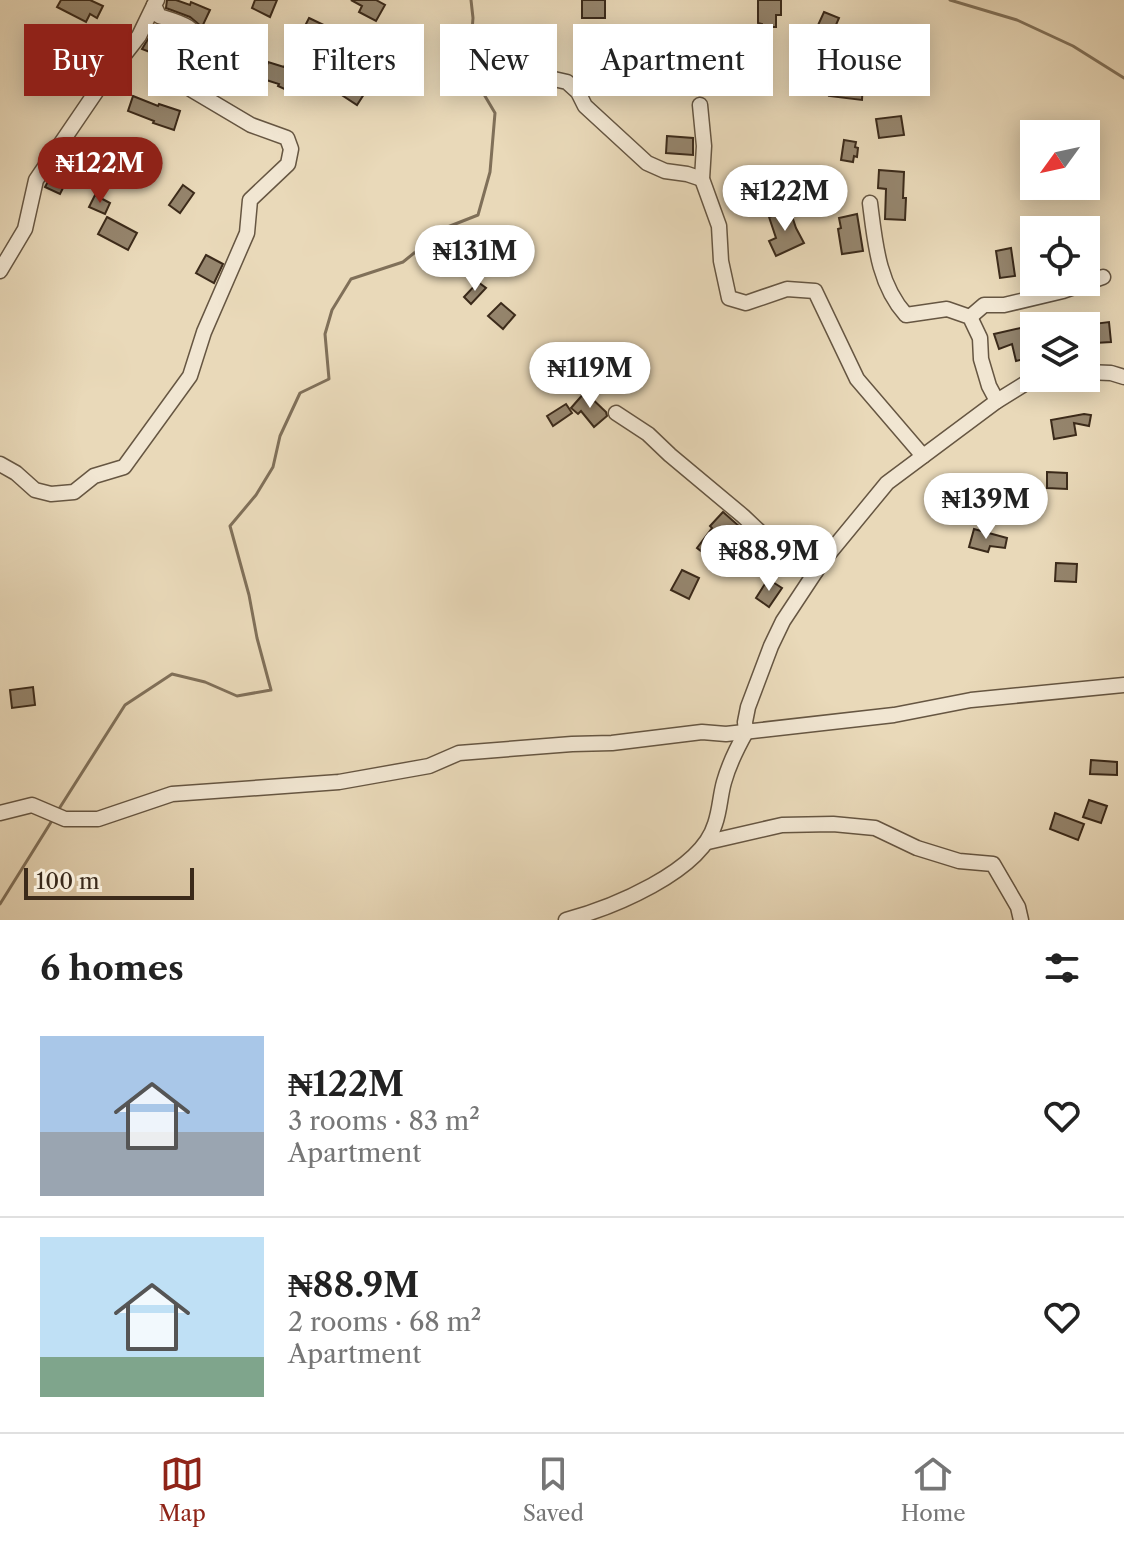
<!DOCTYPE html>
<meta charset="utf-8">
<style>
body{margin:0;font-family:"Libre Caslon Text",serif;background:#f2f2f2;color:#222;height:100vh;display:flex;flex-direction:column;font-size:30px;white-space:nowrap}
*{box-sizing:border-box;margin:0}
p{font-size:26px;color:#767676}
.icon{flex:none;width:44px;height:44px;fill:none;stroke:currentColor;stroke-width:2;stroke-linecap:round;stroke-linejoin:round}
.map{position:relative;height:920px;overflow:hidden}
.sheet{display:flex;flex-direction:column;background:#fff;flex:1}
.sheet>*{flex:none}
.guide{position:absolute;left:24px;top:24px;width:1076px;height:72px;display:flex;gap:16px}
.needle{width:52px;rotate:237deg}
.tools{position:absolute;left:1020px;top:120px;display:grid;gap:16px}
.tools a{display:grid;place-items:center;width:80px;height:80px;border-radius:0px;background:#fff;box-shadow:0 4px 20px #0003;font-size:40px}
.scale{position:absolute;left:24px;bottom:20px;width:170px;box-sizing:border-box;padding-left:8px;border:4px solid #3b2a1a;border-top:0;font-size:22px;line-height:28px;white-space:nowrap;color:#3b2a1a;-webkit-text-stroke:6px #f1e6d2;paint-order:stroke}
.price{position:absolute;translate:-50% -68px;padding:0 18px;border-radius:28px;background:#fff;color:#222;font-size:26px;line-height:52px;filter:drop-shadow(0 2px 4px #0008)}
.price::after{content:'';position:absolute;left:50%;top:48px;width:24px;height:18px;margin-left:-12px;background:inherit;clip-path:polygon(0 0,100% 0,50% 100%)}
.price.selected{background:#8f2418;color:#fff}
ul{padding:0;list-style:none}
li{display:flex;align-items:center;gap:24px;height:200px;padding:0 40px}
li+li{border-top:2px solid #e0e0e0}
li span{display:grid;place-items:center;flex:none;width:224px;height:160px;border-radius:0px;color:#555}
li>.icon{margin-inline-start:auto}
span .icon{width:96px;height:96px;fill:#fffc;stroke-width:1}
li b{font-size:34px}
h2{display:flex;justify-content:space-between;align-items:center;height:96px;padding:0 40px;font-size:34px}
.chip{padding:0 28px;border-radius:0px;background:#fff;box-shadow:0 4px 20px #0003;font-size:28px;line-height:72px}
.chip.selected{background:#8f2418;color:#fff}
.menu{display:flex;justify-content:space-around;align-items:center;height:112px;border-top:2px solid #e0e0e0;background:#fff;font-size:22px;color:#767676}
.menu a{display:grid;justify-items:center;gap:4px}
.menu .selected{color:#8f2418}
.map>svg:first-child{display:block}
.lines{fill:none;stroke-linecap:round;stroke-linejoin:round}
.stream{stroke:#807059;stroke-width:3}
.building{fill:#95856d;stroke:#3b2a1a;stroke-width:2}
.minor-casing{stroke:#665642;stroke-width:17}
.minor{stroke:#f1e6d2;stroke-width:14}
</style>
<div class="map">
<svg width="1124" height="920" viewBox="0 0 1124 920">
<rect width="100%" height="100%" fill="#e9d9b9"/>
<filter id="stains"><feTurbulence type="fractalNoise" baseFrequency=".0025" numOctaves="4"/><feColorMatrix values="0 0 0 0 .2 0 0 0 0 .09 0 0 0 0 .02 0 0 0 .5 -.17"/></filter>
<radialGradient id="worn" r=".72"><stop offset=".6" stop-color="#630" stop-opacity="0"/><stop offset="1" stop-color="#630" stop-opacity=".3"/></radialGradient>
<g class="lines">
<!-- stream -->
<g class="stream">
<path d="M950 0 1017 20 1073 46 1124 78"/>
<path d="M57 812 125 705 172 674 205 682 237 696 271 690 257 638 249 595 230 526 256 495 273 467 280 436 300 393 329 379 325 334 332 310 351 279 403 262 445 228 478 215 490 172 495 113 469 69 473 18 471 0"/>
<path d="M0 904 53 819"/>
</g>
</g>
<!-- building -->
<g class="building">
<path d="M61 0H90L103 6 97 18 90 14 86 22 57 7Z"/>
<path d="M167 0H176L190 5 191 2 210 10 202 27 190 17 166 8Z"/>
<path d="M255 0H277L270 17 252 8Z"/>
<path d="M351 0H376L385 5 376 21 359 12 362 6Z"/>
<rect x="582" y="0" width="23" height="18"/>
<path d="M758 0H781V15H776V27H762V24L758 23Z"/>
<path d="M824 12 839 18 829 41 814 34Z"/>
<path d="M309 18 328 27 309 69 305 67 293 93 278 86 279 84 263 79 268 62 284 67Z"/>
<path d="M151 34 167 41 160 56 142 49Z"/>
<path d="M215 35 232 41 215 85 202 80V64L205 62 210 52Z"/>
<path d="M337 72 366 91 357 105 328 86Z"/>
<path d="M853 78 863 80 862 100 829 96 831 81 851 84Z"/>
<path d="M133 96 158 106 159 104 180 111 174 130 153 123 154 121 128 111Z"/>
<path d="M901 116 904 135 879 138 876 119Z"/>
<path d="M667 136 693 138V155L666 153Z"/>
<path d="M844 140 856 142 855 147 858 148 857 157 854 156 853 162 841 160Z"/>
<path d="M139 155 161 164 155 178 133 169Z"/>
<path d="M55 169 69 176 60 194 45 187Z"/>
<path d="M879 170 904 172 903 198H906L905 220 885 219 886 189 878 188Z"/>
<path d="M183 185 194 193 180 213 169 205Z"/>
<path d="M95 195 110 203 105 214 89 207Z"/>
<path d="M790 210 796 228 804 243 776 256 769 241 776 238 769 217Z"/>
<path d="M857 214 863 251 842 254 838 229 841 228 839 218Z"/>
<path d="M107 217 137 233 128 250 98 234Z"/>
<path d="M1011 248 1015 276 1000 278 996 251Z"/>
<path d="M206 255 223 264 214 283 196 273Z"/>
<path d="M478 282 486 288 471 304 464 297Z"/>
<path d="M501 303 515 315 503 329 488 316Z"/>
<path d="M1078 317V326H1052V319Z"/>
<path d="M1109 322 1111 342 1095 343 1093 324Z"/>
<path d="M1025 327 1032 357 1016 361 1012 344 999 349 994 334Z"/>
<path d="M585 392 606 412 607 416 594 427 581 411 578 414 571 408Z"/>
<path d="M566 404 572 413 553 426 547 416Z"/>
<path d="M1084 414 1091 415 1089 426 1074 423 1076 435 1054 439 1051 420Z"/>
<path d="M1047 472 1067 473V489L1047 488Z"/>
<path d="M723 512 740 527 720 548 726 553 718 564 697 548 712 528 710 526Z"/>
<path d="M974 529 1007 538 1005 548 990 546 988 552 969 547Z"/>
<path d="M1056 563 1077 564 1076 582 1055 581Z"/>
<path d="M682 570 699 578 689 599 671 590Z"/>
<path d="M768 579 782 588 769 607 756 598Z"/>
<path d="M33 687 35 705 12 708 10 690Z"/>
<path d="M1091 760 1117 762V775L1090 774Z"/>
<path d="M1089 800 1107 806 1101 823 1083 817Z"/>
<path d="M1055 813 1084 824 1078 840 1050 829Z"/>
</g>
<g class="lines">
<!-- minor casing -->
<g class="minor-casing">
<g id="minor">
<path d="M525 69 545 77 567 82 578 92 585 106 647 163 665 171 687 174 702 179"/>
<path d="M700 105 704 146 702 179 719 226 721 261 729 298 746 303 787 289 815 291 857 379 923 456"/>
<path d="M870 203C875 242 878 284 906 315L947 309 970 317 980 338 981 359 989 386 997 401"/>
<path d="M0 271 25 229 36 180 100 86 139 36 154 5"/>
<path d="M970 317 984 305H1004L1063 291 1103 277"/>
<path d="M1086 372 1111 373 1124 377"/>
<path d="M616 413 648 434 670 455 743 516 762 534 816 571"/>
<path d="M0 464 16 473 35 490 51 494 74 492 94 476 124 467 190 376 204 332 247 233 250 200 288 164 291 149 287 138 251 125 192 90V61L201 47C198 26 178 22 159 16L154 5 157 0"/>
<path d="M0 813 32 805 65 819H98L172 794 339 782 429 766 459 753 572 744 612 743 702 732 726 734 894 715 971 700 1124 685"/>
<path d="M708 842 782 825 833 824 875 828 917 848 959 861 993 864 1018 907 1021 920"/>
<path d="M566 920C611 908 701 872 715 824 720 810 720 796 724 782 729 764 737 748 746 732L745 722 748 707 771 646 783 621 822 562 887 483 997 401 1034 378"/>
</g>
</g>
<!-- minor -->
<use href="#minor" class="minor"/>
</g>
<rect width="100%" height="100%" filter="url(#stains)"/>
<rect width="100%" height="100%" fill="url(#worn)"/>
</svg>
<div class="tools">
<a><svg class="needle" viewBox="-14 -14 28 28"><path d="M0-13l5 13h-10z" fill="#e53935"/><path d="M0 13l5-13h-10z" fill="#767676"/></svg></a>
<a><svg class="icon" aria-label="locate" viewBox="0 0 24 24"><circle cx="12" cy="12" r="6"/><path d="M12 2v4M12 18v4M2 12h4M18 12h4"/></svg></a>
<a><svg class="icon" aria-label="layers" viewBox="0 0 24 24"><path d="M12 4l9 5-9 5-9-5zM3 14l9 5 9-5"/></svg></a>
</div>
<div class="scale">100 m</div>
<b class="price selected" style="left:100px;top:205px">₦122M</b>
<b class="price" style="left:785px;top:233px">₦122M</b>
<b class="price" style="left:475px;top:293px">₦131M</b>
<b class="price" style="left:590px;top:410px">₦119M</b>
<b class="price" style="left:986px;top:541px">₦139M</b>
<b class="price" style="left:769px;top:593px">₦88.9M</b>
<div class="guide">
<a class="chip selected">Buy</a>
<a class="chip">Rent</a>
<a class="chip">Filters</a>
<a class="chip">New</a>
<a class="chip">Apartment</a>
<a class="chip">House</a>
</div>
</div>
<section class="sheet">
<h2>6 homes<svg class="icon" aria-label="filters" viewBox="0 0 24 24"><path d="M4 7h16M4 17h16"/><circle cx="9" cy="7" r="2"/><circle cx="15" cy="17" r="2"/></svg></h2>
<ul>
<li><span style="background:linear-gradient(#a9c7e8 60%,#9aa5b1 0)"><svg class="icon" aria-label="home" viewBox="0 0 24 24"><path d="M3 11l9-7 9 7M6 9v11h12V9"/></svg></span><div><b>₦122M</b><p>3 rooms · 83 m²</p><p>Apartment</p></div><svg class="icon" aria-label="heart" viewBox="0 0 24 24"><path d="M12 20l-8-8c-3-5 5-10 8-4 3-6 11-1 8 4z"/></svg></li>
<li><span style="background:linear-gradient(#bfe0f5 75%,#7fa58c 0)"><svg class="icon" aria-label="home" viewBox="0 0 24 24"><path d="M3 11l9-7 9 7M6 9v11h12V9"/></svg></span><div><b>₦88.9M</b><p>2 rooms · 68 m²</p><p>Apartment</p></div><svg class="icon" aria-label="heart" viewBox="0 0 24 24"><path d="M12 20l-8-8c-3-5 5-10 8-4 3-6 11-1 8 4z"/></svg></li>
</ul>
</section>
<nav class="menu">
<a class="selected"><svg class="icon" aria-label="map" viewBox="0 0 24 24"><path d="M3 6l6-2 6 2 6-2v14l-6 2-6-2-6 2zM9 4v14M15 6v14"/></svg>Map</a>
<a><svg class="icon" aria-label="saved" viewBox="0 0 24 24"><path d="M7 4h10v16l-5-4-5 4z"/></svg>Saved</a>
<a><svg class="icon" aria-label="home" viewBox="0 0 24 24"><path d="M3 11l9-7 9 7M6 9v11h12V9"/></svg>Home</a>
</nav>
